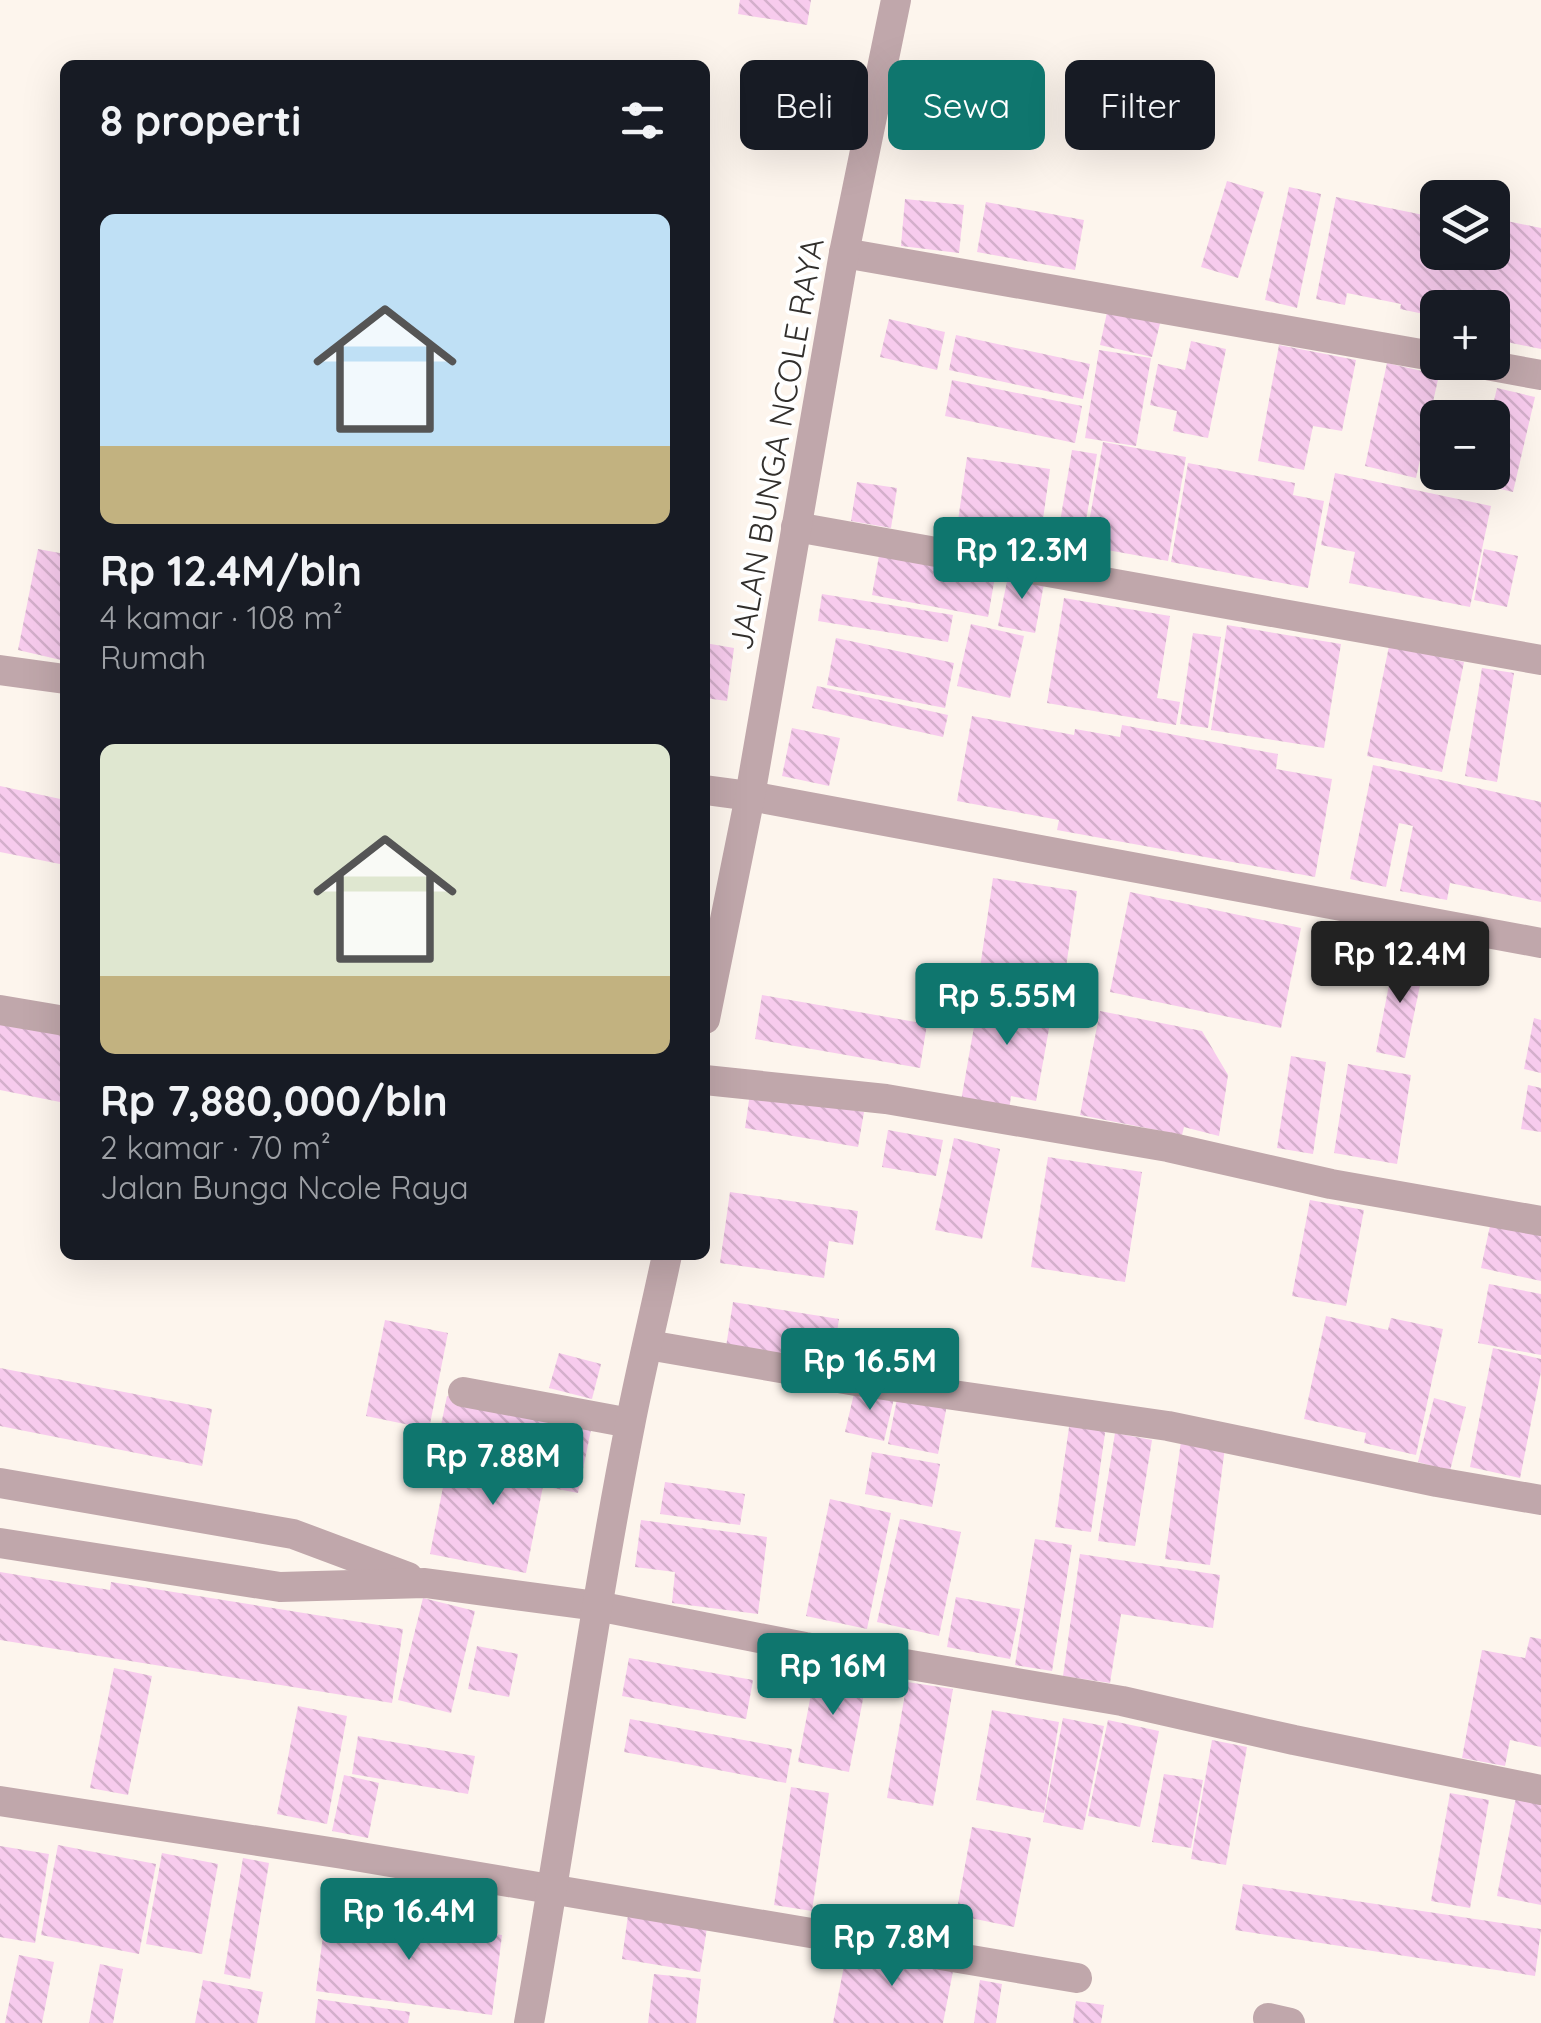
<!DOCTYPE html>
<html lang="id">
<meta charset="utf-8">
<style>
body{margin:0;font-family:Quicksand,sans-serif;background:#242831;color:#f1f3f6;height:100vh;display:flex;flex-direction:column;font-size:38px;white-space:nowrap}
*{box-sizing:border-box;margin:0}
p{font-size:32px;color:#9ea1a6}
.icon{flex:none;width:55px;height:55px;fill:none;stroke:currentColor;stroke-width:2;stroke-linecap:round;stroke-linejoin:round}
.map{position:relative;flex:1;overflow:hidden}
.sheet{position:absolute;left:60px;top:60px;width:650px;height:1200px;display:flex;flex-direction:column;background:#171b24;border-radius:15px;box-shadow:0 10px 40px #0002}
.sheet>*{flex:none}
.top-card{position:absolute;left:740px;top:60px;width:650px;height:90px;display:flex;gap:20px}
.controls{position:absolute;left:1420px;top:180px;display:grid;gap:20px}
.controls a{display:grid;place-items:center;width:90px;height:90px;border-radius:15px;background:#171b24;box-shadow:0 10px 40px #0002;font-size:50px}
.price{position:absolute;translate:-50% -85px;padding:0 22px;border-radius:10px;background:#0f766e;color:#fff;font-size:32px;line-height:65px;filter:drop-shadow(0 2px 5px #0008)}
.price::after{content:'';position:absolute;left:50%;top:60px;width:30px;height:22px;margin-left:-15px;background:inherit;clip-path:polygon(0 0,100% 0,50% 100%)}
.price.current{background:#222;color:#fff}
ul{padding:0;list-style:none}
li{display:grid;align-content:center;gap:20px;height:530px;padding:0 40px}
li span{display:grid;place-items:center;height:310px;border-radius:15px;color:#555}
li>.icon{margin-inline-start:auto}
span .icon{width:180px;height:180px;fill:#fffc;stroke-width:1}
li b{font-size:42px}
h2{display:flex;justify-content:space-between;align-items:center;height:120px;padding:0 40px;font-size:42px}
.pill{padding:0 35px;border-radius:15px;background:#171b24;box-shadow:0 10px 40px #0002;font-size:35px;line-height:90px}
.pill.current{background:#0f766e;color:#fff}
.map>svg:first-child{display:block}
.building{fill:url(#building-back-hatch)}
.lines{fill:none;stroke-linecap:round;stroke-linejoin:round}
.minor{stroke:#c0a7ab;stroke-width:30}
.labels{text-anchor:middle;dominant-baseline:central;stroke-width:8;stroke-linejoin:round;paint-order:stroke}
.street-label{font-size:32px;fill:#322f2c;stroke:#fff}
</style>
<div class="map">
<svg width="1541" height="2023" viewBox="0 0 1541 2023">
<defs>
<pattern id="building-back-hatch" width="6" height="6" patternUnits="userSpaceOnUse" patternTransform="scale(2.5)"><rect width="6" height="6" fill="#f7cbed"/><path d="M-1 5l2 2M0 0l6 6M5-1l2 2" fill="none" stroke="#d4afcb"/></pattern>
</defs>
<rect width="100%" height="100%" fill="#fdf5ed"/>
<!-- building -->
<g class="building">
<path d="M740 0H811L807 25 738 14Z"/>
<path d="M1227 181 1264 192 1238 278 1201 267Z"/>
<path d="M1289 187 1321 194 1297 308 1265 300Z"/>
<path d="M1336 197 1438 218V252H1492V218L1541 228V349L1492 339V308H1438V317L1400 309 1401 304 1347 293 1345 305 1316 299Z"/>
<path d="M905 199 964 205 959 253 901 246Z"/>
<path d="M986 202 1084 220 1075 270 977 252Z"/>
<path d="M1109 303 1162 315 1152 357 1100 345Z"/>
<path d="M889 319 945 332 937 370 880 357Z"/>
<path d="M956 335 1090 364 1083 399 949 370Z"/>
<path d="M1191 341 1226 349 1208 438 1173 431 1177 411 1150 405 1158 364 1185 370Z"/>
<path d="M1279 345 1356 360 1342 431 1313 426 1304 470 1258 461Z"/>
<path d="M1099 350 1151 358 1136 446 1085 438Z"/>
<path d="M1387 363 1439 375 1416 478 1365 466Z"/>
<path d="M952 380 1082 406 1075 443 945 416Z"/>
<path d="M1497 388 1535 397 1513 492 1475 483 1477 472H1492V418H1490Z"/>
<path d="M1103 442 1186 457 1168 561 1085 546Z"/>
<path d="M1072 450 1097 454 1080 557 1055 552Z"/>
<path d="M967 457 1050 469 1038 555 955 542Z"/>
<path d="M1188 463 1295 483 1293 495 1324 501 1308 588 1171 562Z"/>
<path d="M1335 473 1491 506 1470 607 1349 583 1355 552 1321 545Z"/>
<path d="M857 482 897 488 891 528 851 521Z"/>
<path d="M38 549 65 554V638L61 660 18 650Z"/>
<path d="M1484 549 1518 556 1507 607 1474 600Z"/>
<path d="M880 550 996 571 988 617 872 595Z"/>
<path d="M1009 571 1045 578 1035 633 998 626Z"/>
<path d="M822 594 953 615 948 642 818 621Z"/>
<path d="M1064 598 1170 616 1157 698 1180 702 1176 725 1047 703Z"/>
<path d="M971 624 1024 636 1010 698 957 686Z"/>
<path d="M1227 625 1341 644 1324 748 1211 730Z"/>
<path d="M1193 633 1221 637 1208 728 1180 724Z"/>
<path d="M836 638 954 663 945 708 827 685Z"/>
<path d="M705 643 734 648 727 701 705 698Z"/>
<path d="M1389 646 1464 662 1442 772 1367 756Z"/>
<path d="M1482 668 1514 673 1497 782 1465 776Z"/>
<path d="M817 686 948 715 943 737 812 708Z"/>
<path d="M972 716 1074 735 1075 729 1120 737 1122 725 1278 754 1276 769 1332 779 1315 877 1057 830 1059 820 957 801Z"/>
<path d="M792 728 840 738 829 786 782 776Z"/>
<path d="M1373 765 1541 802V902L1450 883 1447 900 1400 891 1413 826 1399 823 1386 887 1350 879Z"/>
<path d="M0 786 65 800V865L0 852Z"/>
<path d="M993 878 1077 891 1062 995 978 982Z"/>
<path d="M1130 892 1301 928 1281 1028 1110 992Z"/>
<path d="M1395 954 1425 961 1405 1058 1376 1052Z"/>
<path d="M981 987 1054 1001 1036 1101 1011 1096 1009 1110 961 1101Z"/>
<path d="M762 995 927 1024 920 1068 755 1039Z"/>
<path d="M1100 1011 1202 1031 1228 1075 1219 1136 1184 1127 1182 1135 1080 1115Z"/>
<path d="M0 1017 65 1030V1103L0 1090Z"/>
<path d="M1534 1018 1541 1020V1073L1524 1069Z"/>
<path d="M1291 1056 1326 1062 1313 1154 1277 1148Z"/>
<path d="M1348 1064 1411 1075 1397 1164 1334 1153Z"/>
<path d="M1528 1085 1541 1088V1132L1521 1129Z"/>
<path d="M750 1093 864 1112 858 1147 745 1128Z"/>
<path d="M888 1130 943 1140 936 1176 882 1167Z"/>
<path d="M954 1138 1000 1149 982 1239 935 1230Z"/>
<path d="M1048 1157 1142 1172 1125 1282 1031 1267Z"/>
<path d="M730 1192 858 1211 853 1245 829 1241 824 1278 720 1263Z"/>
<path d="M1310 1200 1364 1210 1346 1306 1292 1296Z"/>
<path d="M1491 1221 1541 1232V1281L1481 1268Z"/>
<path d="M1489 1284 1541 1294V1355L1478 1343Z"/>
<path d="M733 1302 839 1319 832 1364 726 1347Z"/>
<path d="M1326 1316 1388 1330 1391 1318 1443 1329 1416 1455 1364 1443 1366 1433 1304 1419Z"/>
<path d="M385 1320 448 1333 429 1429 366 1416Z"/>
<path d="M1493 1348 1541 1359V1372L1520 1478 1470 1467Z"/>
<path d="M559 1353 601 1364 592 1399 549 1388Z"/>
<path d="M0 1368 212 1409 202 1466 0 1426Z"/>
<path d="M856 1385 895 1394 884 1441 845 1432Z"/>
<path d="M899 1389 948 1399 938 1454 888 1444Z"/>
<path d="M447 1396 592 1425 583 1469 438 1440Z"/>
<path d="M1434 1398 1466 1407 1450 1471 1418 1462Z"/>
<path d="M1070 1420 1106 1426 1091 1532 1055 1527Z"/>
<path d="M1115 1433 1152 1440 1135 1546 1098 1541Z"/>
<path d="M1181 1441 1225 1447 1210 1565 1165 1559Z"/>
<path d="M451 1446 582 1473 578 1493 543 1486 526 1573 430 1554Z"/>
<path d="M872 1452 940 1464 932 1507 865 1494Z"/>
<path d="M665 1482 745 1494 740 1525 660 1514Z"/>
<path d="M830 1499 891 1513 867 1629 806 1616Z"/>
<path d="M900 1519 961 1532 939 1636 877 1622Z"/>
<path d="M641 1520 767 1537 758 1614 672 1603 675 1572 635 1567Z"/>
<path d="M1035 1539 1072 1545 1052 1671 1015 1665Z"/>
<path d="M1080 1554 1220 1575 1213 1628 1121 1614 1110 1683 1063 1676Z"/>
<path d="M0 1572 110 1590 111 1582 403 1629 392 1703 0 1640Z"/>
<path d="M956 1597 1020 1609 1010 1659 947 1647Z"/>
<path d="M423 1598 475 1611 451 1713 398 1700Z"/>
<path d="M1530 1637 1541 1639V1747L1510 1740 1505 1766 1462 1758 1482 1650 1525 1658Z"/>
<path d="M477 1646 518 1654 509 1697 468 1689Z"/>
<path d="M629 1658 753 1680 746 1719 622 1696Z"/>
<path d="M817 1663 868 1673 849 1772 798 1762Z"/>
<path d="M114 1668 152 1676 128 1795 90 1788Z"/>
<path d="M907 1682 953 1689 933 1806 887 1798Z"/>
<path d="M298 1706 347 1716 327 1824 277 1814Z"/>
<path d="M992 1710 1059 1722 1044 1813 976 1800Z"/>
<path d="M1063 1718 1104 1726 1083 1830 1043 1822Z"/>
<path d="M630 1719 792 1749 786 1783 624 1752Z"/>
<path d="M1108 1720 1159 1731 1140 1827 1088 1816Z"/>
<path d="M358 1736 475 1756 468 1794 352 1774Z"/>
<path d="M1212 1740 1247 1747 1226 1865 1191 1859Z"/>
<path d="M1164 1774 1203 1780 1191 1848 1152 1842Z"/>
<path d="M344 1775 379 1783 368 1838 332 1831Z"/>
<path d="M791 1787 829 1793 812 1911 774 1905Z"/>
<path d="M1517 1792 1541 1797V1905L1497 1896Z"/>
<path d="M1450 1793 1489 1800 1470 1908 1431 1901Z"/>
<path d="M972 1827 1031 1838 1014 1927 956 1915Z"/>
<path d="M58 1845 156 1864 139 1954 41 1935Z"/>
<path d="M0 1846 49 1854 35 1943 0 1937Z"/>
<path d="M162 1853 218 1864 202 1954 146 1944Z"/>
<path d="M243 1858 269 1863 250 1979 224 1974Z"/>
<path d="M1243 1884 1541 1929 1535 1976 1235 1930Z"/>
<path d="M326 1912 502 1935 492 2015 316 1991Z"/>
<path d="M628 1915 707 1928 700 1972 622 1959Z"/>
<path d="M848 1945 954 1966 943 2023H833Z"/>
<path d="M19 1955 54 1962 42 2023H5Z"/>
<path d="M100 1964 123 1969 113 2023H89Z"/>
<path d="M654 1974 701 1979 696 2023H648Z"/>
<path d="M203 1980 263 1992 257 2023H195Z"/>
<path d="M980 1980 1002 1984 996 2023H974Z"/>
<path d="M318 1999 410 2012 408 2023H315Z"/>
<path d="M1076 2001 1104 2005 1101 2023H1073Z"/>
</g>
<g class="lines">
<!-- minor -->
<g class="minor">
<path d="M844 253 1438 357"/>
<path d="M1470 362 1541 375"/>
<path d="M796 527 1541 660"/>
<path d="M0 670 65 679"/>
<path d="M705 790 750 796 1541 943"/>
<path d="M0 1010 65 1021"/>
<path d="M705 1019 750 796 844 253 896 0"/>
<path d="M705 1080 886 1099 1168 1147 1331 1184 1541 1221"/>
<path d="M648 1345 856 1381 1168 1426 1437 1482 1541 1500"/>
<path d="M463 1392 630 1423"/>
<path d="M0 1483 293 1534 408 1577"/>
<path d="M0 1543 280 1587 425 1583 597 1606 805 1647 1122 1701 1294 1740 1541 1790"/>
<path d="M0 1801 343 1854 1077 1978"/>
<path d="M1268 2018 1290 2023"/>
<path d="M529 2023C565 1824 591 1623 630 1425 641 1368 655 1312 667 1255"/>
</g>
</g>
<g class="labels">
<!-- street labels -->
<g class="street-label">
<text transform="translate(776 444) rotate(-80)">JALAN BUNGA NCOLE RAYA</text>
</g>
</g>
</svg>
<div class="controls">
<a><svg class="icon" aria-label="layers" viewBox="0 0 24 24"><path d="M12 4l9 5-9 5-9-5zM3 14l9 5 9-5"/></svg></a>
<a>+</a>
<a>−</a>
</div>
<b class="price" style="left:1022px;top:602px">Rp 12.3M</b>
<b class="price current" style="left:1400px;top:1006px">Rp 12.4M</b>
<b class="price" style="left:1007px;top:1048px">Rp 5.55M</b>
<b class="price" style="left:870px;top:1413px">Rp 16.5M</b>
<b class="price" style="left:493px;top:1508px">Rp 7.88M</b>
<b class="price" style="left:833px;top:1718px">Rp 16M</b>
<b class="price" style="left:409px;top:1963px">Rp 16.4M</b>
<b class="price" style="left:892px;top:1989px">Rp 7.8M</b>
<div class="top-card">
<a class="pill">Beli</a>
<a class="pill current">Sewa</a>
<a class="pill">Filter</a>
</div>
<section class="sheet">
<h2>8 properti<svg class="icon" aria-label="filters" viewBox="0 0 24 24"><path d="M4 7h16M4 17h16"/><circle cx="9" cy="7" r="2"/><circle cx="15" cy="17" r="2"/></svg></h2>
<ul>
<li><span style="background:linear-gradient(#bfe0f5 75%,#c2b280 0)"><svg class="icon" aria-label="home" viewBox="0 0 24 24"><path d="M3 11l9-7 9 7M6 9v11h12V9"/></svg></span><div><b>Rp 12.4M/bln</b><p>4 kamar · 108 m²</p><p>Rumah</p></div></li>
<li><span style="background:linear-gradient(#dfe7d0 75%,#c2b280 0)"><svg class="icon" aria-label="home" viewBox="0 0 24 24"><path d="M3 11l9-7 9 7M6 9v11h12V9"/></svg></span><div><b>Rp 7,880,000/bln</b><p>2 kamar · 70 m²</p><p>Jalan Bunga Ncole Raya</p></div></li>
</ul>
</section>
</div>
